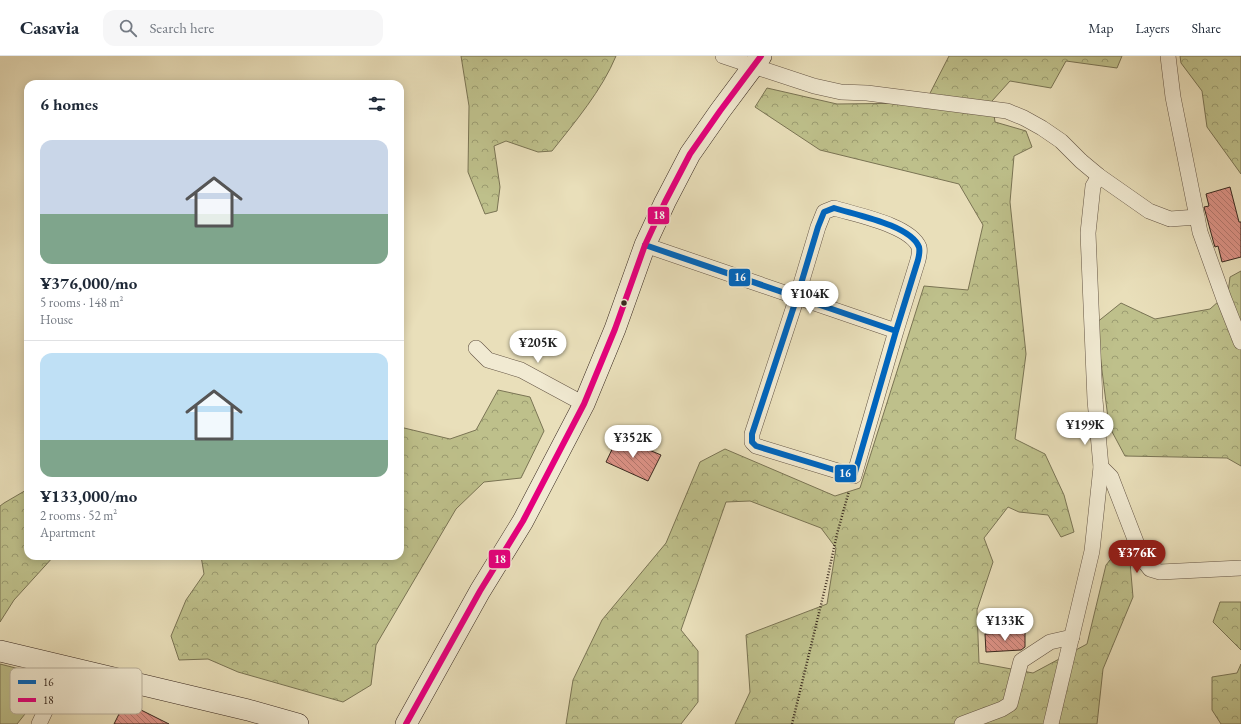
<!DOCTYPE html>
<meta charset="utf-8">
<style>
body{margin:0;font-family:"EB Garamond",serif;background:#f6f6f7;color:#1f2937;height:100vh;display:flex;flex-direction:column;font-size:15px;white-space:nowrap}
*{box-sizing:border-box;margin:0}
p{font-size:13px;color:#747a83}
.icon{flex:none;width:22px;height:22px;fill:none;stroke:currentColor;stroke-width:2;stroke-linecap:round;stroke-linejoin:round}
.map{position:relative;flex:1;overflow:hidden}
.side{position:absolute;left:24px;top:24px;width:380px;height:480px;display:flex;flex-direction:column;background:#fff;border-radius:12px;box-shadow:0 2px 10px #0003}
.side>*{flex:none}
.price{position:absolute;translate:-50% -34px;padding:0 9px;border-radius:14px;background:#fff;color:#222;font-size:13px;line-height:26px;filter:drop-shadow(0 1px 2px #0008)}
.price::after{content:'';position:absolute;left:50%;top:24px;width:12px;height:9px;margin-left:-6px;background:inherit;clip-path:polygon(0 0,100% 0,50% 100%)}
.price.on{background:#8f2418;color:#fff}
ul{padding:0;list-style:none}
li{display:grid;align-content:center;gap:8px;height:212px;padding:0 16px}
li+li{border-top:1px solid #e0e1e3}
li span{display:grid;place-items:center;height:124px;border-radius:12px;color:#555}
li>.icon{margin-inline-start:auto}
span .icon{width:72px;height:72px;fill:#fffc;stroke-width:1}
li b{font-size:17px}
h2{display:flex;justify-content:space-between;align-items:center;height:48px;padding:0 16px;font-size:17px}
header{display:flex;align-items:center;gap:24px;box-sizing:border-box;height:56px;padding:0 20px;background:#fff;border-bottom:1px solid #e0e1e3}
header strong{font-size:19px}
nav{display:flex;gap:22px;margin-inline-start:auto;font-size:14px}
.search{width:280px;height:36px;background:#f6f6f7;display:flex;align-items:center;gap:10px;box-sizing:border-box;padding:0 14px;border-radius:12px;color:#747a83;font-size:15px}
.map>svg:first-child{display:block}
.grass{fill:#bec08b;stroke:#7a7454}
.forest{fill:url(#forest-crowns);stroke:#7a7454}
.building{fill:url(#building-back-hatch);stroke:#37271e}
.lines{fill:none;stroke-linecap:round;stroke-linejoin:round}
.street-casing{stroke:#645545;stroke-width:16}
.secondary-casing{stroke:#37271e;stroke-width:22}
.path{stroke:#37271e;stroke-width:2.5;stroke-dasharray:1 2;stroke-linecap:butt}
.street{stroke:#f1ead2;stroke-width:15}
.secondary{stroke:#f1ead2;stroke-width:21}
.bus-1-casing{stroke:#f1ead2;stroke-width:9}
.bus-2-casing{stroke:#f1ead2;stroke-width:9}
.bus-1{stroke:#0065bd;stroke-width:6}
.bus-2{stroke:#e5007d;stroke-width:6}
.bus-dot{fill:#37271e;stroke:#f1ead2;stroke-width:1.5}
.key{fill:#f1ead2;stroke:#b9b09c;stroke-width:1}
.key-label{font-size:11px;fill:#37271e}
.line-badge{stroke:#f1ead2;stroke-width:1.5}
.badge-label{font-size:11px;text-anchor:middle;font-weight:bold;fill:#fff}
</style>
<header>
<strong>Casavia</strong>
<div class="search"><svg class="icon" aria-label="search" viewBox="0 0 24 24"><circle cx="10" cy="10" r="6"/><path d="M15 15l6 6"/></svg>Search here</div>
<nav><a>Map</a><a>Layers</a><a>Share</a></nav>
</header>
<div class="map">
<svg width="1241" height="668" viewBox="0 0 1241 668">
<defs>
<pattern id="forest-crowns" width="20" height="18" patternUnits="userSpaceOnUse"><rect width="20" height="18" fill="#bec08b"/><path d="M2 6a3 3 0 1 1 6 0M12 15a3 3 0 1 1 6 0" fill="none" stroke="#9b9c71"/></pattern>
<pattern id="building-back-hatch" width="6" height="6" patternUnits="userSpaceOnUse"><rect width="6" height="6" fill="#de9388"/><path d="M-1 5l2 2M0 0l6 6M5-1l2 2" fill="none" stroke="#b5786f"/></pattern>
</defs>
<rect width="100%" height="100%" fill="#e9dfba"/>
<filter id="stains"><feTurbulence type="fractalNoise" baseFrequency=".005" numOctaves="4"/><feColorMatrix values="0 0 0 0 .2 0 0 0 0 .09 0 0 0 0 .02 0 0 0 .5 -.17"/></filter>
<radialGradient id="worn" r=".72"><stop offset=".6" stop-color="#630" stop-opacity="0"/><stop offset="1" stop-color="#630" stop-opacity=".3"/></radialGradient>
<!-- grass -->
<path class="grass" d="M0 608 43 619 49 628 17 668H0Z"/>
<!-- forest -->
<g class="forest">
<path d="M461 0H616C602 34 575 66 552 95L538 96 506 85 494 90 500 131 497 155 485 158 468 116 469 50Z"/>
<path d="M949 0H1122L1117 12 1066 5 1051 32 1010 25 992 45 995 66 1026 75 1032 91 1014 100 1010 146 1026 298 1015 383 1045 398 1064 439 1074 476 1061 481 1048 459 1019 456 1008 451 984 482 993 506 977 554 979 607 1033 617 1087 588 1106 509 1119 493 1130 506 1133 541 1103 613 1097 668H735L750 636 746 579 827 548 836 492 821 472 750 445 726 446 681 574 698 595V646L681 668H566L573 624 602 564 666 487 700 406 725 393 835 440 860 432 924 230 968 234 983 169 959 128 820 94 755 51 767 32 837 48 925 47Z"/>
<path d="M1180 0H1241V118L1207 71 1202 35 1181 7Z"/>
<path d="M1241 215V410L1227 402 1125 400 1109 370 1096 267 1121 247 1155 263 1210 253 1228 237 1230 221Z"/>
<path d="M498 334 530 341 544 375 521 422 484 426 456 453 376 589 371 629 343 646 238 616 208 603 179 604 171 580 186 544 204 518 201 500H400V371L450 383 476 374Z"/>
<path d="M28 433V500H54L14 544 0 566V450L4 447Z"/>
<path d="M1220 546H1241V594L1213 566Z"/>
<path d="M1241 608V668H1221L1212 654V621L1237 617Z"/>
</g>
<!-- building -->
<g class="building">
<path d="M1230 131 1239 166H1241V201L1222 206 1218 190 1215 191 1214 188 1204 151 1209 150 1206 138Z"/>
<path d="M618 381 661 399 648 425 606 406Z"/>
<path d="M1025 576V591L1021 594 986 596 985 578Z"/>
<path d="M125 646 169 668H114Z"/>
</g>
<g class="lines">
<!-- street casing -->
<g class="street-casing">
<g id="street">
<path d="M723 0 814 30 841 36 867 37 1007 55 1024 62 1042 72 1061 85 1081 105 1099 120 1149 155 1170 163 1197 161"/>
<path d="M1168 0 1173 41 1200 176 1224 243 1241 286"/>
<path d="M645 189 896 275 918 204C919 200 920 195 919 191 910 169 856 159 834 152L824 156 818 171 797 241 752 378V386L756 390 854 420 896 275"/>
<path d="M476 292 488 304 521 314 584 348"/>
<path d="M1101 411 1111 421 1143 504 1150 513 1160 516 1241 512"/>
<path d="M39 668 58 628 63 610"/>
<path d="M962 668 1002 653 1010 648 1021 605 1050 586 1072 581"/>
<path d="M1051 668 1092 495 1101 411 1095 344 1088 177 1093 130 1099 120"/>
</g>
</g>
<!-- secondary casing -->
<g class="secondary-casing">
<g id="secondary">
<path d="M0 595 248 654 298 668"/>
<path d="M406 668 480 535 523 465 584 348 615 273 645 189 665 146 690 98 720 55 761 0"/>
</g>
</g>
<!-- path -->
<path class="path" d="M792 668 827 524 837 478 849 435"/>
<!-- street -->
<use href="#street" class="street"/>
<!-- secondary -->
<use href="#secondary" class="secondary"/>
<!-- bus-1 casing -->
<g class="bus-1-casing">
<path id="bus-1" d="M645 189 896 275 918 204C919 200 920 195 919 191 910 169 856 159 834 152L824 156 818 171 797 241 752 378V386L756 390 854 420 896 275"/>
</g>
<!-- bus-2 casing -->
<g class="bus-2-casing">
<path id="bus-2" d="M406 668 480 535 523 465 584 348 615 273 645 189 665 146 690 98 720 55 761 0"/>
</g>
<!-- bus-1 -->
<use href="#bus-1" class="bus-1"/>
<!-- bus-2 -->
<use href="#bus-2" class="bus-2"/>
</g>
<!-- markers -->
<circle class="bus-dot" cx="624" cy="247" r="3.5"/>
<!-- legend -->
<rect x="10" y="612" width="132" height="46" rx="6" class="key"/>
<rect x="18" y="624" width="18" height="4" fill="#0065bd"/>
<rect x="18" y="642" width="18" height="4" fill="#e5007d"/>
<g class="key-label">
<text x="43" y="630">16</text>
<text x="43" y="648">18</text>
</g>
<g class="line-badge">
<rect x="647" y="150" width="23" height="19" rx="4" fill="#e5007d"/>
<rect x="728" y="212" width="23" height="19" rx="4" fill="#0065bd"/>
<rect x="834" y="408" width="23" height="19" rx="4" fill="#0065bd"/>
<rect x="488" y="493" width="23" height="20" rx="4" fill="#e5007d"/>
</g>
<g class="badge-label">
<text x="659" y="163">18</text>
<text x="740" y="225">16</text>
<text x="845" y="421">16</text>
<text x="500" y="507">18</text>
</g>
<rect width="100%" height="100%" filter="url(#stains)"/>
<rect width="100%" height="100%" fill="url(#worn)"/>
</svg>
<b class="price" style="left:810px;top:259px">¥104K</b>
<b class="price" style="left:538px;top:308px">¥205K</b>
<b class="price" style="left:1085px;top:390px">¥199K</b>
<b class="price" style="left:633px;top:403px">¥352K</b>
<b class="price on" style="left:1137px;top:518px">¥376K</b>
<b class="price" style="left:1005px;top:586px">¥133K</b>
<section class="side">
<h2>6 homes<svg class="icon" aria-label="filters" viewBox="0 0 24 24"><path d="M4 7h16M4 17h16"/><circle cx="9" cy="7" r="2"/><circle cx="15" cy="17" r="2"/></svg></h2>
<ul>
<li><span style="background:linear-gradient(#c9d6e8 60%,#7fa58c 0)"><svg class="icon" aria-label="home" viewBox="0 0 24 24"><path d="M3 11l9-7 9 7M6 9v11h12V9"/></svg></span><div><b>¥376,000/mo</b><p>5 rooms · 148 m²</p><p>House</p></div></li>
<li><span style="background:linear-gradient(#bfe0f5 70%,#7fa58c 0)"><svg class="icon" aria-label="home" viewBox="0 0 24 24"><path d="M3 11l9-7 9 7M6 9v11h12V9"/></svg></span><div><b>¥133,000/mo</b><p>2 rooms · 52 m²</p><p>Apartment</p></div></li>
</ul>
</section>
</div>
